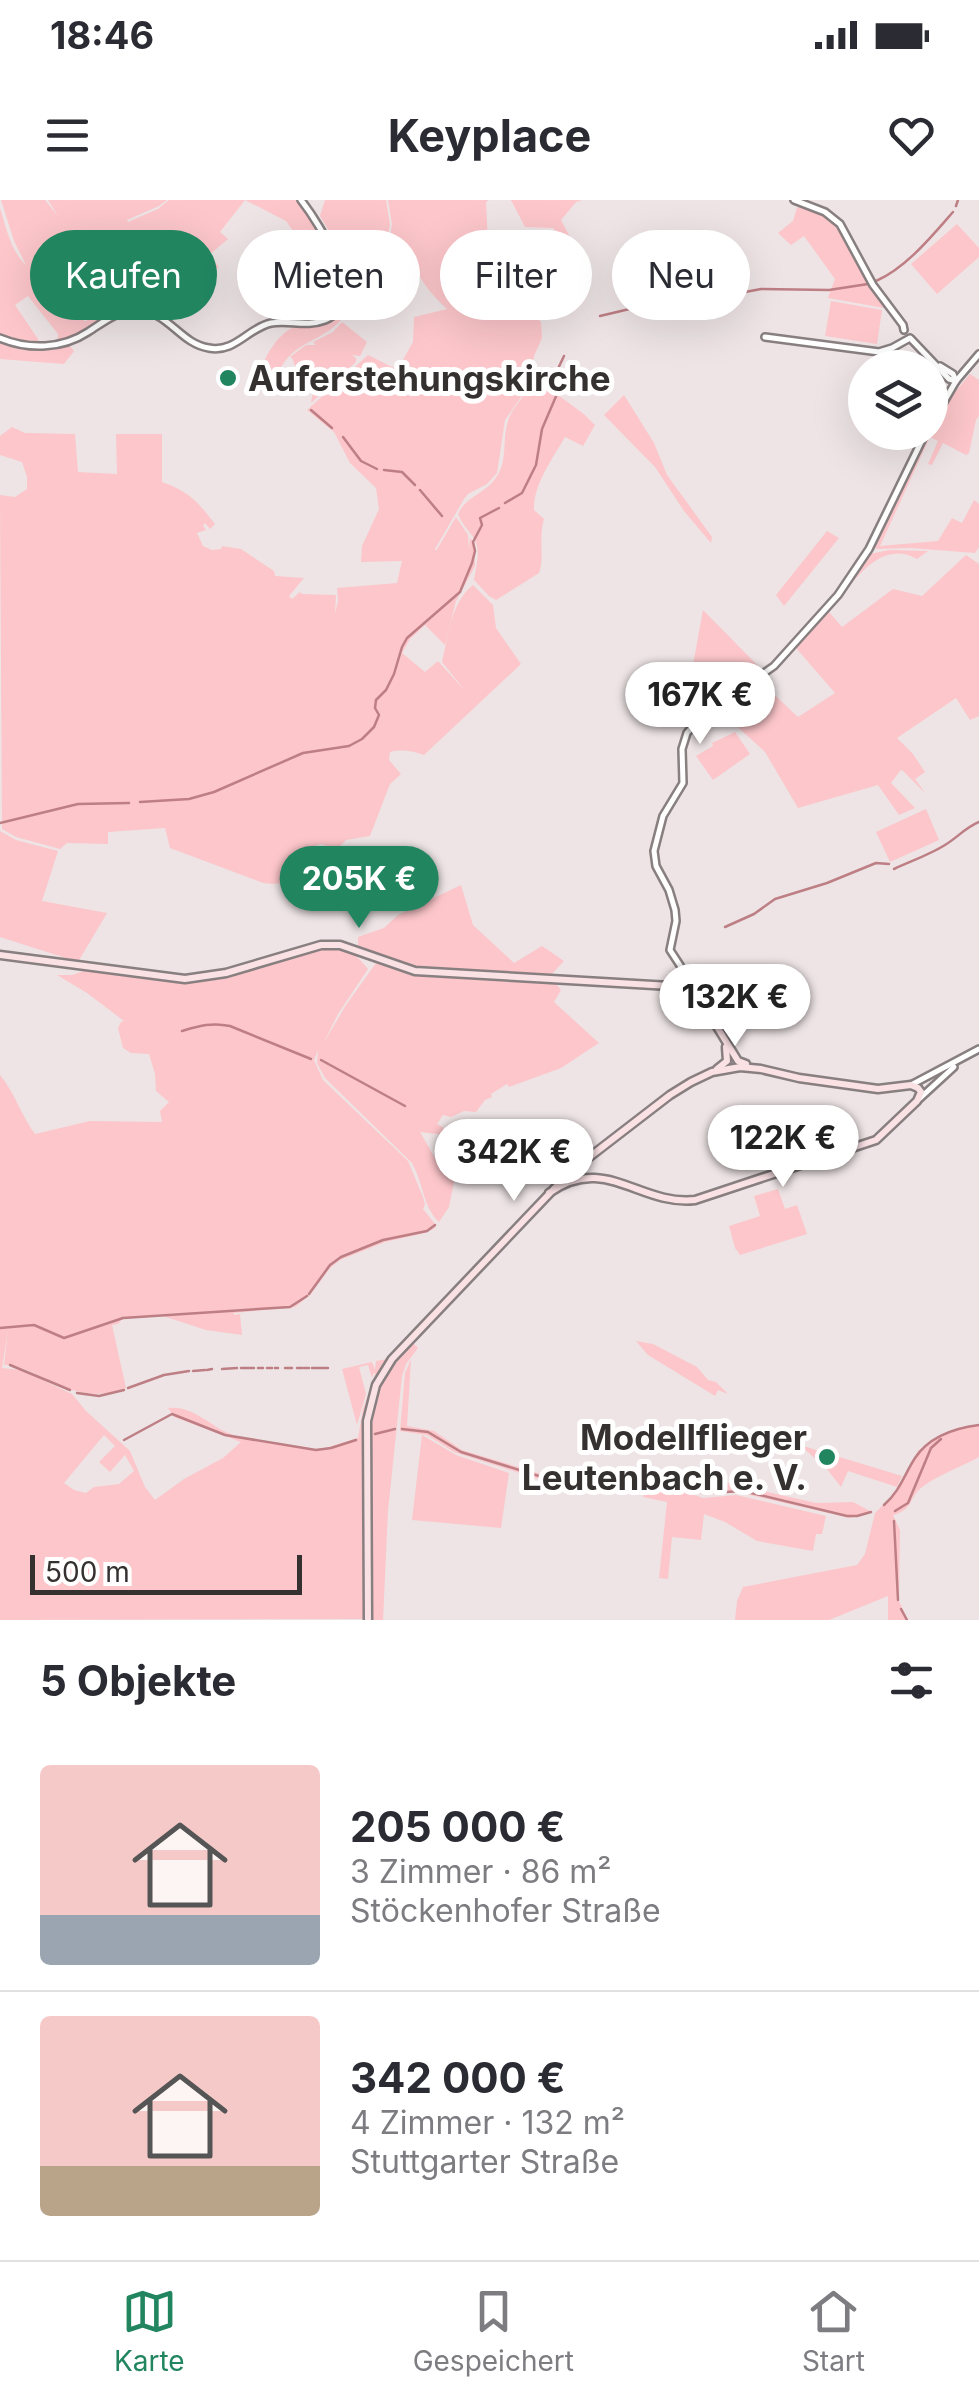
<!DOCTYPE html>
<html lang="de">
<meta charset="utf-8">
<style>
body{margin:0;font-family:Inter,sans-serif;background:#f7f7f7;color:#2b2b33;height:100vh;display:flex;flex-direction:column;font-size:38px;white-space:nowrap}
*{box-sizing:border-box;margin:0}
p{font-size:32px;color:#7c7c81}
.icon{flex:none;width:55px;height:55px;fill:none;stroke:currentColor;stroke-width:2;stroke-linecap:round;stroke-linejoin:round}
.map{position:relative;height:1420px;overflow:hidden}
.details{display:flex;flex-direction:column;background:#fff;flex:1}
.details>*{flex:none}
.hud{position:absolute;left:30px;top:30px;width:920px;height:90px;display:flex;gap:20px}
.tools{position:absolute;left:848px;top:150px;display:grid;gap:20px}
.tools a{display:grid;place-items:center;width:100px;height:100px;border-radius:50%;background:#fff;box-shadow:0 10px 40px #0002;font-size:50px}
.scale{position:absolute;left:30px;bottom:25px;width:272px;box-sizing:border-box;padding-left:10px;border:5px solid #353131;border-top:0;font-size:28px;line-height:35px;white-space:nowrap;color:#353131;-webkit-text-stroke:8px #fff;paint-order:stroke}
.price{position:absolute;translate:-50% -85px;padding:0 22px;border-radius:35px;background:#fff;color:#222;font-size:32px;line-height:65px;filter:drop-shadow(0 2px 5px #0008)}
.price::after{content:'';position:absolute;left:50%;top:60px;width:30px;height:22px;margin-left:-15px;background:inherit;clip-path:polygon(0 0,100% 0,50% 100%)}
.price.active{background:#218560;color:#fff}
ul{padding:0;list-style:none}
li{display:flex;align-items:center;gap:30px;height:250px;padding:0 40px}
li+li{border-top:2px solid #e1e1e2}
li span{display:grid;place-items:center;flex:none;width:280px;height:200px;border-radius:10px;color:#555}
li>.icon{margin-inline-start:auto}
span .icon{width:120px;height:120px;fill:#fffc;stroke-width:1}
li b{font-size:42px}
h2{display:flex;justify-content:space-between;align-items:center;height:120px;padding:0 40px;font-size:42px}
.chip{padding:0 35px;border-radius:45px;background:#fff;box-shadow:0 10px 40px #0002;font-size:35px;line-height:90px}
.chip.active{background:#218560;color:#fff}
.status{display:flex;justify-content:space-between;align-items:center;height:70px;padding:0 50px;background:#fff;direction:ltr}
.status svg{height:28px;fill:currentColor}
header{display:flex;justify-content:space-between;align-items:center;height:130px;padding:0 40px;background:#fff;font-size:45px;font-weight:700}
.menu{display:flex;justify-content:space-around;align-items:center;height:140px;border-top:2px solid #e1e1e2;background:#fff;font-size:28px;color:#7c7c81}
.menu a{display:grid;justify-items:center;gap:5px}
.menu .active{color:#218560}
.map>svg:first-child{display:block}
.green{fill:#fcc6ca;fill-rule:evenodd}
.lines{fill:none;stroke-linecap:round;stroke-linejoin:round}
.stream{stroke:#bd7e84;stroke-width:2.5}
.tertiary-casing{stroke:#887f80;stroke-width:10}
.secondary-casing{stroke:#887f80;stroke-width:11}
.tertiary{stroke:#fff;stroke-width:5}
.secondary{stroke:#fae1e4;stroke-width:6}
.poi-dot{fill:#218560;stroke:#fff;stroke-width:4}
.labels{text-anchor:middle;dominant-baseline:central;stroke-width:10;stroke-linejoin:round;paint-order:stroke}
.poi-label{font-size:35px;font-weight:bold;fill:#353131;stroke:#fff;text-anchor:start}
</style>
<div class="status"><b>18:46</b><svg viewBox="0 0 49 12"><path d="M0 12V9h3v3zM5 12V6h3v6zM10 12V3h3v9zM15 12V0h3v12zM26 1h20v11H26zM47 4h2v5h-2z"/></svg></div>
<header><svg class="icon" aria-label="menu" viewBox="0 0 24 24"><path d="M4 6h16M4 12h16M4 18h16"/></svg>Keyplace<svg class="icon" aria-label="heart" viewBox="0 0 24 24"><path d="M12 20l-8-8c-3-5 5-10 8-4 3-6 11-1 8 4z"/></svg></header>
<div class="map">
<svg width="979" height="1420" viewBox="0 0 979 1420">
<rect width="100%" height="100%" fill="#eee4e5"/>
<!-- green -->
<g class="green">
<path d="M1 0H45L58 16 48 0H167L159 6 127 20 128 22 158 9 169 0H300C320 31 357 77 332 114V99L325 78 293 31 286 21 245 0 220 32 228 39 209 55 219 67 165 114 151 107 135 105 111 111 95 110 94 114C60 115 61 108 41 84L49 96 45 95 66 115 83 116 84 121H87L86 116 93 115 94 119 98 118V115L104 117 84 131 68 138V140L57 144 58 134 28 96 15 105 42 145 8 139 4 133 3 137 0 136V8C6 28 12 53 26 65L14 41Z"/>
<path d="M325 0H386L390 25 387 38H367L345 57 320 16Z"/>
<path d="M388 0H489L486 2 488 44 493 53 500 61 537 84 530 111 541 122 542 138 534 156 528 187 505 220 497 273 487 284 468 294 464 299 435 349 436 351 456 317 468 335 469 349 470 338 474 342 475 366 456 401 445 445 425 425 410 439 402 453 425 472 438 461 466 492 442 462C448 437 451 402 473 385L493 405 496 428 521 464 424 555C413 551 402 549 390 552L389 560 401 574 390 584 370 636 346 640 337 649 321 644 304 650 311 680 273 684 263 683 170 648 165 628 108 632V644L67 643 60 649 16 637 2 629 0 295 15 297 27 289V277L22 262 0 255V236L12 227 25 233 75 234 78 272 117 274 116 234H162V282C190 292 198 302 215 324L210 329 205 323 203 326 206 330 197 333 203 346 212 350 221 349 222 346 241 349 274 371 275 376 304 378 289 396 292 399 300 392 302 394 336 395 335 413 338 401 337 388 397 383 402 361 361 362 362 346 379 309 376 288 350 263 334 232 307 210 368 155 400 171 404 158 413 142 414 117 447 109C429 92 415 76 410 50L403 48 404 43 396 41V45L389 43 392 24Z"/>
<path d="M511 0H582L576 2 561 20 572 41 563 44 553 28 525 27Z"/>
<path d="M801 6 825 14 839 26 884 108 828 98 835 79 804 36 791 45 778 33 793 21 797 8Z"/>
<path d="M957 24 979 48V57L937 94 911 64Z"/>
<path d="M831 101 882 110 877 144 825 136Z"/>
<path d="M338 113 344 116C326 142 292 140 279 172L262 168C265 155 279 134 292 128 308 120 319 130 338 113Z"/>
<path d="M342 122 367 142 360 156 352 155 356 158V162L311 203 314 187 298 173 292 158 290 157 306 145H316L313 142 333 132Z"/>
<path d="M0 140C22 149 46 152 69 145L74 151 64 164 0 159Z"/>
<path d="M534 172 558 175V195L585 215 595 225 583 246 565 237C553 258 533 285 534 310L544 319C538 339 545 356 539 373L496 400 489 396 474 380C476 366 482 350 473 337 467 329 462 324 458 314 466 296 487 293 497 276 508 260 502 239 508 221 514 203 529 195 534 172Z"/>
<path d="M970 174 979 180V216L976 220 969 253 966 255 943 243 932 265 928 264 938 241 930 237 880 346 938 341 952 318 962 323 974 300 979 304V347L975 353 911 348 876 349 874 344 942 208Z"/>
<path d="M624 195 654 243 667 275 712 337 711 343 684 311 655 267 604 215Z"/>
<path d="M827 331 839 338 784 406 776 395Z"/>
<path d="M890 350 928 351 917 359C878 337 851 386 829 412L842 427 893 389 922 396 966 355 979 364V516L970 520 956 498 897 538 913 554 925 572 915 579 926 594 902 570 900 571 891 583 915 608 899 615 878 585 798 608 765 552 719 510 764 485 798 517 835 493 796 448 852 380 869 354Z"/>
<path d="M703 410 763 471 720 501 691 476Z"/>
<path d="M735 532 750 554 713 580 696 556 713 546 712 543Z"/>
<path d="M926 609 939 640 890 662 876 632Z"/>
<path d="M0 631 16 640 58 651 42 701 107 713 78 762 0 737Z"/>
<path d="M461 685 473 725 514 763 542 746 564 761 550 776 561 790 554 802 599 843 561 868 509 887 507 884 491 894 492 897 485 900 476 912 464 911 451 917 443 915 437 924 451 932 445 935 420 932 439 965 450 964 453 949 460 952 449 1007 439 1022C423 1007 423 982 412 963L325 878 317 863 318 850 314 860 323 880 408 961 423 997 425 1004 423 1009 436 1025 435 1028 425 1033 385 1042 340 1060 330 1068 310 1095 295 1107 234 1113V1115L240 1114 242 1135 206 1130 163 1116 122 1119 118 1124 112 1125 126 1188C90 1200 74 1192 42 1177 29 1171 18 1165 4 1165L8 1130 2 1168 21 1170 72 1194 86 1211 130 1251 145 1287 155 1300 184 1279 223 1258 241 1242 174 1217 168 1208C191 1205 207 1223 226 1232 251 1244 286 1244 313 1249L325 1248 358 1238 363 1209 375 1175 374 1172 372 1178 368 1165 359 1167 366 1194 357 1225 342 1169 372 1162 375 1170 376 1161 387 1159 373 1186 364 1218 365 1419 0 1420V875C15 893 21 915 35 934L90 921 162 922 160 911 169 902 156 891 155 874 149 854 131 853 123 848 118 828 121 822 124 821 87 793 57 775H72L89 769 192 782 316 750C344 747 350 747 368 769L338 814 323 844 346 805 376 763 379 761 413 773 415 771 358 749V737L384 728 398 715ZM104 1235 115 1246 99 1262 110 1272 125 1255 134 1271 119 1284 94 1287 86 1293 74 1290 64 1283Z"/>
<path d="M778 989 785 1009 797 1005 807 1034 740 1055 735 1048 729 1026 760 1016 754 996Z"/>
<path d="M636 1141 653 1144 697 1167 708 1180 716 1182 728 1194 718 1190 715 1196 648 1155Z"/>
<path d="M412 1142 418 1148 406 1164 402 1176 388 1311 383 1420H370L371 1223C375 1186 387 1169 412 1142Z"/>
<path d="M411 1159 407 1226 434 1231 462 1250 554 1278 612 1271 672 1277 675 1274C687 1285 698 1293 716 1292L719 1281 816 1303 853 1302 870 1311V1313L850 1318 737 1292 705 1295 671 1285 598 1278 551 1283 454 1252 427 1235 400 1231 405 1173Z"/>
<path d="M979 1224V1257C963 1266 934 1277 921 1288 909 1298 913 1310 893 1315L900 1330 899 1401 908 1420H888V1396L829 1420H735L737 1401 743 1387 857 1365 865 1354 875 1313 895 1293 918 1251 938 1236 958 1228Z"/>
<path d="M422 1235 456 1255 509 1273 501 1328 412 1320Z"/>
<path d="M800 1245 902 1276 897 1287 848 1271 841 1287 827 1269Z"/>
<path d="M645 1286 672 1287 703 1298 736 1295 826 1316 822 1334H816L813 1351 757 1341 725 1322 704 1314 701 1340 672 1337 668 1379 659 1378 667 1302 643 1297Z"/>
</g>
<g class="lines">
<!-- stream -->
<g class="stream">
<path d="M956 6 958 0"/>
<path d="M876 81C906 68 932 36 953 12"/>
<path d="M651 103 692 96 719 97 761 89 829 90 868 84"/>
<path d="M600 116 638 107"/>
<path d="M311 210 332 228"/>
<path d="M343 237 361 261 377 269"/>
<path d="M384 270 402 272 415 285"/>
<path d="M420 290 442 316"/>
<path d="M505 303 522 293 536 265 542 229 557 194 555 175 564 156"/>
<path d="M140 602 189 599 214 592 303 553 349 546 362 539 374 527 379 515 375 508 376 500 386 490 394 474 402 447 407 438 460 392 472 363 475 351 473 342 482 325 480 318 499 308"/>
<path d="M0 623 78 604 129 603"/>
<path d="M894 669C911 661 929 655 945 645 958 637 965 628 979 622"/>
<path d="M725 727 754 714 775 699 827 683 876 663 889 664"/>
<path d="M182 831C199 826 212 822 230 826L311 859"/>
<path d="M321 860 405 906"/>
<path d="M309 1094 330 1065 341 1057 383 1040 427 1031 435 1025"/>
<path d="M0 1128 34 1125 64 1138 123 1118 290 1107 307 1096"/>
<path d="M10 1165 70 1190"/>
<path d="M241 1168H254"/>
<path d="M258 1168H263"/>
<path d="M267 1168H272"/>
<path d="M275 1168H278"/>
<path d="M285 1168H292"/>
<path d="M297 1168H302"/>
<path d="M304 1168H309"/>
<path d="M312 1168H328"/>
<path d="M222 1169 237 1168"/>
<path d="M207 1170 212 1169"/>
<path d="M193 1171 205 1170"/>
<path d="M128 1188 164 1175 189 1171"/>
<path d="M77 1193 99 1196 124 1190"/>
<path d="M402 1229 428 1232 461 1252 552 1280 603 1276 677 1283 708 1293 743 1291 847 1316H857L871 1312"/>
<path d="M375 1234 395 1229"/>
<path d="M124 1240 172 1214 225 1235 316 1250 331 1248 356 1240"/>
<path d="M884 1305C900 1291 904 1275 915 1258 929 1237 955 1228 979 1225"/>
<path d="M895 1311 908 1303 931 1248 941 1239"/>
<path d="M894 1321 898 1400"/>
<path d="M901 1409 907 1420"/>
</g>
<!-- tertiary casing -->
<g class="tertiary-casing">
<g id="tertiary">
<path d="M794 0 825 12 840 24 873 85 903 125 904 130"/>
<path d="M765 137 879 152 892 148 910 138"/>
<path d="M0 138C29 150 62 149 88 132 104 122 116 111 136 110 168 110 180 144 209 148 235 153 248 128 271 123 289 120 307 127 325 120 370 102 319 23 301 0"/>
<path d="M911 139 949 179 956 181"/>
<path d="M940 166 953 174 956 181"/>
<path d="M930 226 956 181 979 154"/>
<path d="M687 787 685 773 670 750 676 721 675 710 669 690 656 666 654 651 663 616 683 583 682 549 687 533 699 519 774 466 838 395 869 349 926 232"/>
<path d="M911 885 979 849"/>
<path d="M918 900 954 867"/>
</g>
</g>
<!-- secondary casing -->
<g class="secondary-casing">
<g id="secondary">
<path d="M0 755 185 779 226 773 321 745H340L415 771 687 787 697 794 738 861 746 864"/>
<path d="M717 869 727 861 726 847"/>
<path d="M368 1420 367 1221 376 1185 392 1159 570 972 670 895 691 882 712 872 740 867 761 869 799 878 878 889 911 885 918 888 921 892 917 901 876 940 695 1000C639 1006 605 953 549 993"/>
</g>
</g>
<!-- tertiary -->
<use href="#tertiary" class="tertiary"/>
<!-- secondary -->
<use href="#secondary" class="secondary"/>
</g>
<!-- markers -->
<g class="poi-dot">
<circle cx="228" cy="178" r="10"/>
<circle cx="827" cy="1257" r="10"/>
</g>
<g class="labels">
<!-- poi labels -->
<g class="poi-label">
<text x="248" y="178">Auferstehungskirche</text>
<text x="807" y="1237" text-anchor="end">Modellflieger<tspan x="807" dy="40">Leutenbach e. V.</tspan></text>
</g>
</g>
</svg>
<div class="tools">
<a><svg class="icon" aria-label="layers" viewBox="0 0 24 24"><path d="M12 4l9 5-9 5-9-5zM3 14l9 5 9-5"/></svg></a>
</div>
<div class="scale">500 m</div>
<b class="price" style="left:700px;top:547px">167K €</b>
<b class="price active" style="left:359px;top:731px">205K €</b>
<b class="price" style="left:735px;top:849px">132K €</b>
<b class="price" style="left:783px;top:990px">122K €</b>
<b class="price" style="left:514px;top:1004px">342K €</b>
<div class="hud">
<a class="chip active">Kaufen</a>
<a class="chip">Mieten</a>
<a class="chip">Filter</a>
<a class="chip">Neu</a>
</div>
</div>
<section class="details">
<h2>5 Objekte<svg class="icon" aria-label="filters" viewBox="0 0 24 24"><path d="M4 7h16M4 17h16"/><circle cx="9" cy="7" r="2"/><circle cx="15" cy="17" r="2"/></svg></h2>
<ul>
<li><span style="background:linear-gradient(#f6c9c9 75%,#9aa5b1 0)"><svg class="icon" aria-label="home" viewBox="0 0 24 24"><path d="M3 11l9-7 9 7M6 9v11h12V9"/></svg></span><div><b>205 000 €</b><p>3 Zimmer · 86 m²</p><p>Stöckenhofer Straße</p></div></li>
<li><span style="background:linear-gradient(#f6c9c9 75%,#b9a48a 0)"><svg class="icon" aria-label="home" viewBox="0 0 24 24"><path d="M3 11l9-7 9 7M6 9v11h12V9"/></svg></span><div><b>342 000 €</b><p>4 Zimmer · 132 m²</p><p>Stuttgarter Straße</p></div></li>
</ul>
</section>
<nav class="menu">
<a class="active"><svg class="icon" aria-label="map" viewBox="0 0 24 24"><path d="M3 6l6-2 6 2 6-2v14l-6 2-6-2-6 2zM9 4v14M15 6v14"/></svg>Karte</a>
<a><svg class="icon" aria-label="saved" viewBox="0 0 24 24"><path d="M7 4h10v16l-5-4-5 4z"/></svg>Gespeichert</a>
<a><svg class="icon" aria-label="home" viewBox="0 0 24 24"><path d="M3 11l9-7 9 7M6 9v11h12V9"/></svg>Start</a>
</nav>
